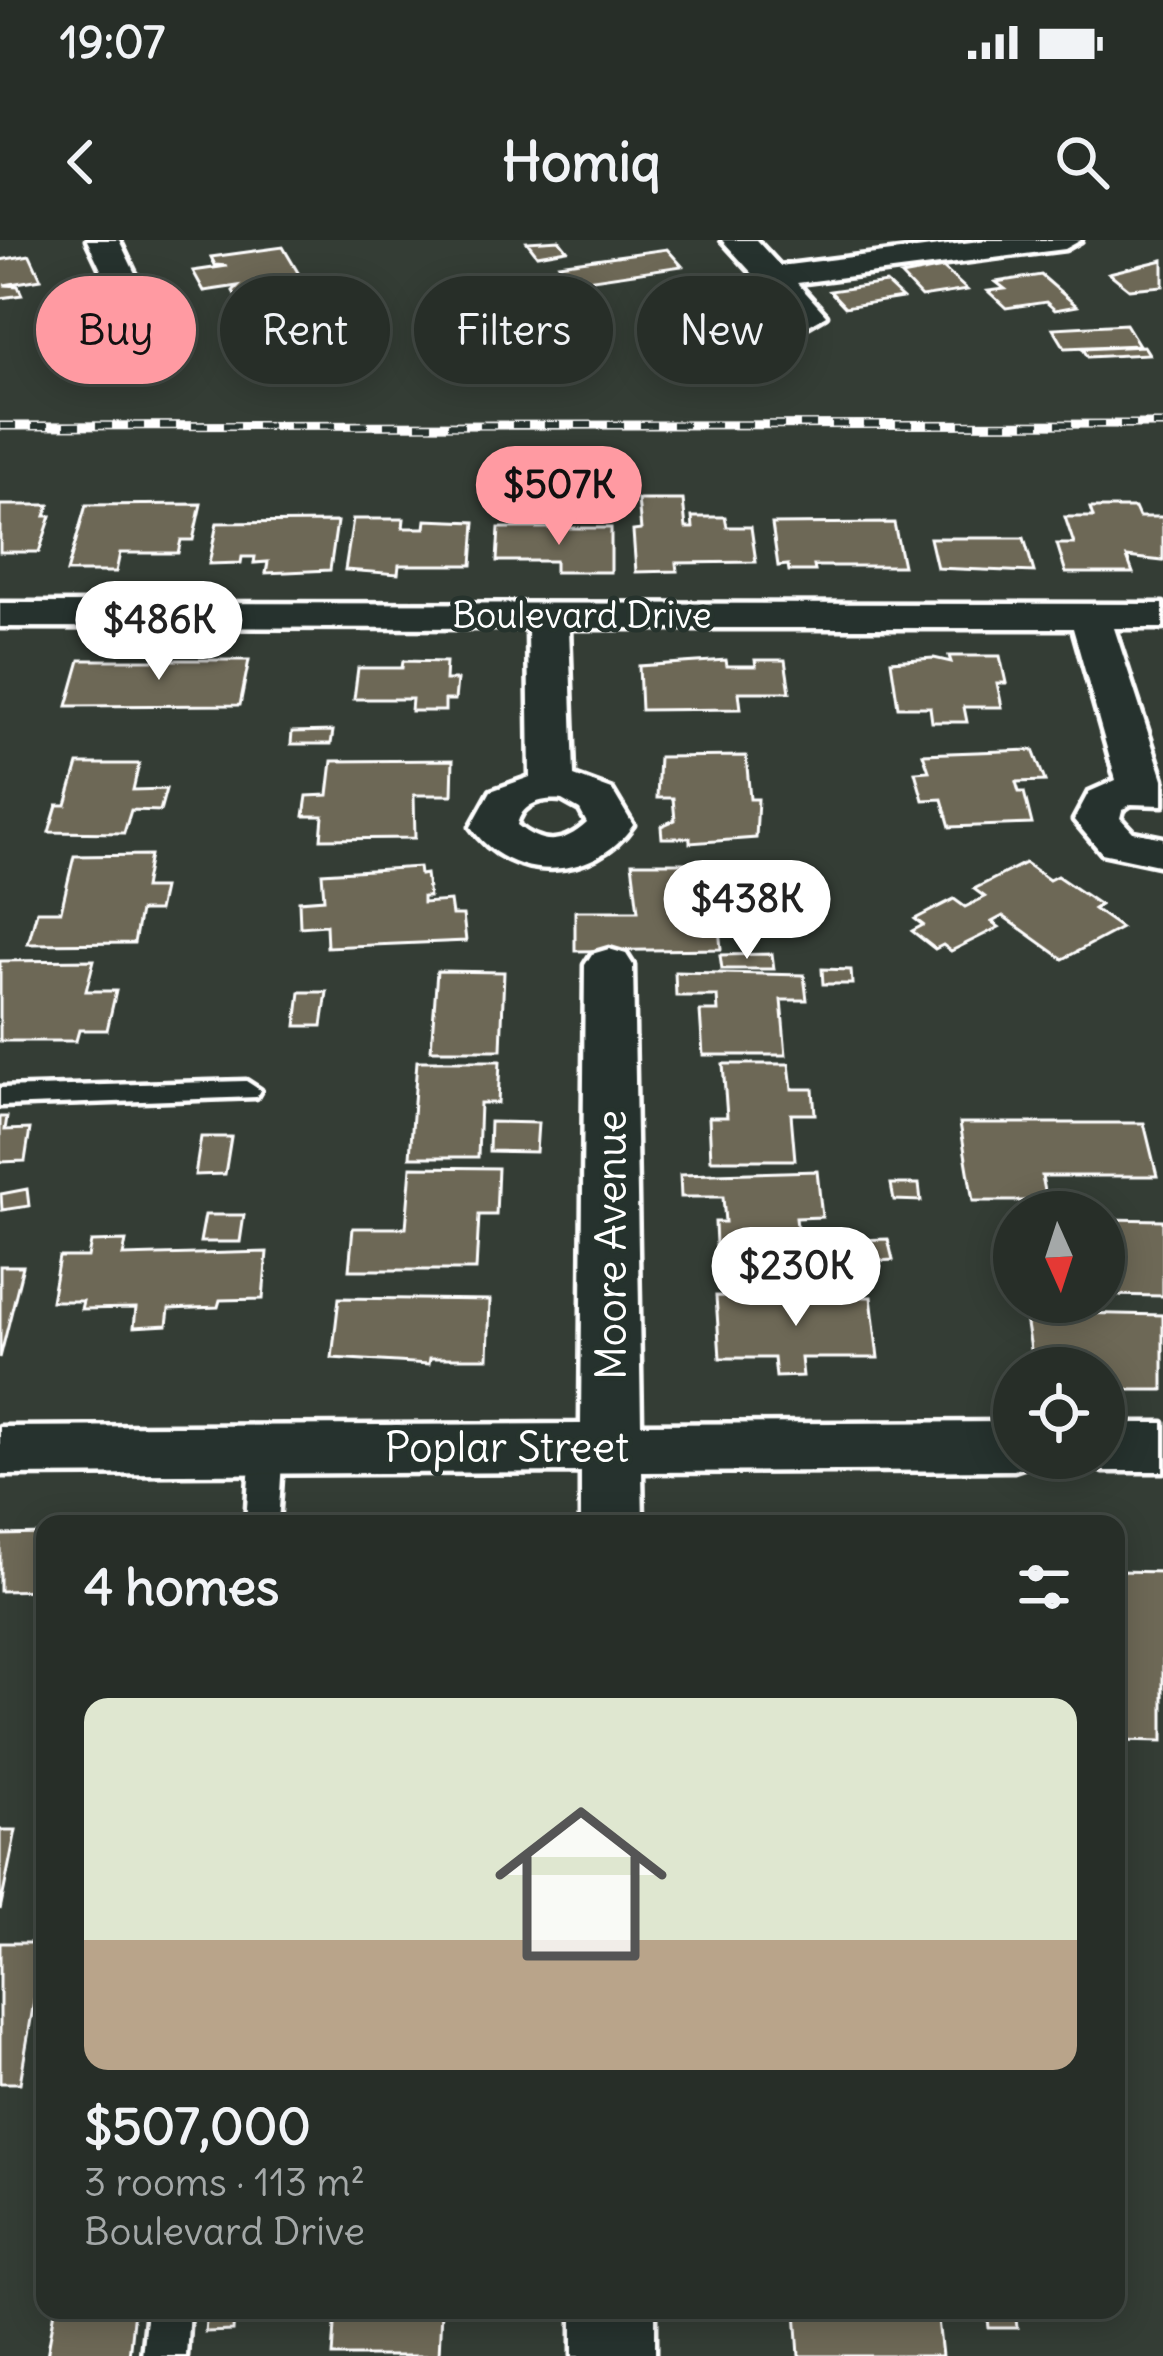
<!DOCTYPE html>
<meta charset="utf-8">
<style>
body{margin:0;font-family:Delius,sans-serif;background:#333a34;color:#f1f3f6;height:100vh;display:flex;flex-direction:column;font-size:45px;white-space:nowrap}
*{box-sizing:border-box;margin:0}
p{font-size:39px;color:#a4a8a8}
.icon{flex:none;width:66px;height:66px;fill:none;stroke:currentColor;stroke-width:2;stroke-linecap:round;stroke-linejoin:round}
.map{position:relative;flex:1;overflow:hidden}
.details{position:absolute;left:36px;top:1275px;width:1089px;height:804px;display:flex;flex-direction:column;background:#272e28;border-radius:24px;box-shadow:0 6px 30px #0003,0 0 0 3px #434a45}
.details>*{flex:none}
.banner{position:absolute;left:36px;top:36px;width:1092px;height:108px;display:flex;gap:24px}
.needle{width:78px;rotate:177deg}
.controls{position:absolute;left:993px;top:951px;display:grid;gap:24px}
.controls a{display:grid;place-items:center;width:132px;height:132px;border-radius:50%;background:#272e28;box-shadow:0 6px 30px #0003,0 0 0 3px #434a45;font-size:60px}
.price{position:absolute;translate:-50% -102px;padding:0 27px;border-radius:42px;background:#fff;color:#222;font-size:39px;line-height:78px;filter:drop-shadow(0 3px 6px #0008)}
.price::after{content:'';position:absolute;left:50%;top:72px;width:36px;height:27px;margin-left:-18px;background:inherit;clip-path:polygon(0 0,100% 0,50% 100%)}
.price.current{background:#ff9aa2;color:#111}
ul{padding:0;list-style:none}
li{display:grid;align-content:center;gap:24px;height:636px;padding:0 48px}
li span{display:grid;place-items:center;height:372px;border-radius:24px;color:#555}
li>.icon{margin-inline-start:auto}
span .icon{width:216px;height:216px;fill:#fffc;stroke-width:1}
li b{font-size:51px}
h2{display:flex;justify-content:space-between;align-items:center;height:144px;padding:0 48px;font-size:51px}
.pill{padding:0 42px;border-radius:54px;background:#272e28;box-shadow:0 6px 30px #0003,0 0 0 3px #434a45;font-size:42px;line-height:108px}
.pill.current{background:#ff9aa2;color:#111}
.status{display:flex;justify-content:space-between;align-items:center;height:84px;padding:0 60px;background:#272e28;direction:ltr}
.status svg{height:33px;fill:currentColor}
header{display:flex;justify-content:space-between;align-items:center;height:156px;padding:0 48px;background:#272e28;font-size:54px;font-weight:800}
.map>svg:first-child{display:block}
.building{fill:#6d6756;stroke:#fff;stroke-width:3}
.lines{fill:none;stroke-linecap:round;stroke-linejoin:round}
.service-casing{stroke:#fff;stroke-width:9}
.minor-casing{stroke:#fff;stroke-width:9}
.service{fill:#26332d;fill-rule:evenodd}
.minor{fill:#26332d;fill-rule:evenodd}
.rail-casing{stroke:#fff;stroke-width:9}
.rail{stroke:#26332d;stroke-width:6;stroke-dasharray:16;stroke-linecap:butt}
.labels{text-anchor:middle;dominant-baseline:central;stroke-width:9;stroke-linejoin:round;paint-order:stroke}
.far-street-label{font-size:36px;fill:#fff;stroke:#26332d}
.street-label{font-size:42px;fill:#fff;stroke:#26332d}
</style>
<div class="status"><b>19:07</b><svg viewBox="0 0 49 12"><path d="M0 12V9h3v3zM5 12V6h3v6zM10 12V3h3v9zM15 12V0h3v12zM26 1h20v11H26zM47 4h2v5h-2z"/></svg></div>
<header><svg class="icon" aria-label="back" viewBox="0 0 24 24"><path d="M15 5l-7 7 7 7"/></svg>Homiq<svg class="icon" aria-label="search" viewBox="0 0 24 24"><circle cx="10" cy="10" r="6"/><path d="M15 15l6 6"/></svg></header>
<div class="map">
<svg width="1163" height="2116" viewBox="0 0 1163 2116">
<rect width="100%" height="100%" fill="#343d35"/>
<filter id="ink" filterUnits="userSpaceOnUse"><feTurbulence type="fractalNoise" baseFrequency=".00833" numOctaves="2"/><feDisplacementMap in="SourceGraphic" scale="24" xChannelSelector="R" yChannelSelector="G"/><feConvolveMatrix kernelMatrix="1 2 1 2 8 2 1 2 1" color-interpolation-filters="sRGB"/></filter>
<g filter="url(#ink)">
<!-- building -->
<g class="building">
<path d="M559 0 567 10 537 15 527 2Z"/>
<path d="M283 7 303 41 292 42 297 50 237 58 233 51 238 46 204 51 193 31 227 26 215 25 211 17Z"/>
<path d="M667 9 682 26 573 42 559 24Z"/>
<path d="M30 15 41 39 4 45 18 46 22 55 0 58V20Z"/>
<path d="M1163 20V46L1129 49 1109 33Z"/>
<path d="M943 28 967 50 921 57 901 36Z"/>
<path d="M1041 35 1077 66 1055 70 1046 62 1006 68 988 51 1005 49 996 42Z"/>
<path d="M886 43 902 58 845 67 830 51Z"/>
<path d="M351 49 358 59 345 61 355 77 367 75 380 96 367 98 372 105 310 115 305 107 312 102 276 107 258 75 292 70 278 69 273 61Z"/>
<path d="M684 77 697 93 661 98 649 82Z"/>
<path d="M744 83 768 111 730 117 706 88Z"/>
<path d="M1126 84 1139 105 1065 108 1053 88Z"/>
<path d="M1144 106 1149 114 1088 117 1083 109Z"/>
<path d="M638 260H683L686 288H693L692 277H725L727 287H751L756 322 676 323 677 331 636 332 633 291 641 290Z"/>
<path d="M201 264 193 300H181L178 313H120L116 332H67L86 265Z"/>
<path d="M0 265H49L45 276H51L39 312H0Z"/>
<path d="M1090 268H1135L1139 277H1163V321L1127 317 1133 333H1066L1057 304H1074L1065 277H1093Z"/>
<path d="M353 279H404L403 288H425L426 280 475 282 472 325H399L398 334 345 330Z"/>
<path d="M337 282 330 330 266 333 268 322 254 323 255 317H242L241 323 209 324 217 283Z"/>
<path d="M894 283 903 326H814L815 331H789L788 325 778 326 772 284Z"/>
<path d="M499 288H611V332H555V321H497Z"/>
<path d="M930 298H1024L1034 332 937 328Z"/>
<path d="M949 416H1000L1006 443H997L1002 467H964L967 482H932L930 467H898L891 421 934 418 951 422Z"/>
<path d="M80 420H249L240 465 67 466Z"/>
<path d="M726 420 727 426H756L755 420H785L790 452H739L741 469 641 470 639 426Z"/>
<path d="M403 421 446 422 445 440H457L455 460H445V471H411L412 459H354L358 428H402Z"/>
<path d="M333 491 331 504H291L292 492Z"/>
<path d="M1033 510 1045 541 1016 542 1019 552H1024L1032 584 950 587 942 559 923 560 915 532 929 531 923 514Z"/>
<path d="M746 516 750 559H758L756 598 690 603V598H662L661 586 675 580 673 558H657L659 517Z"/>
<path d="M453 520 452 555H414L415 598 321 599 323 576H304L307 556 328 555 332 521Z"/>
<path d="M78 524H139L133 550 166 549 160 571 131 570 124 593 49 592 57 565H66Z"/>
<path d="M150 615 144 648H163L158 671H140L134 703 28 704 37 671H61L74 616Z"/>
<path d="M632 623H713L717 666H728L730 687 719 688 721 709 575 711V671H638Z"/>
<path d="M1025 623 1049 640 1057 636 1100 665 1094 669 1121 688 1063 719 1003 676 992 682 999 687 951 711 943 705 935 709 912 691 923 685 915 679 954 659 965 667 985 657 974 649Z"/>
<path d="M419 627 420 635 426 634 429 657H423V663L450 661 452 675H463L466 701 327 707 326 685 300 687 299 661 324 659 322 633Z"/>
<path d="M772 714 774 729H722L720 715Z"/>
<path d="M94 720 86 751H116L107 790H79L76 801H0V721Z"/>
<path d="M822 729 851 730 852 744H823Z"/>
<path d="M437 731 504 732 501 810H431Z"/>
<path d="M675 732 804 735 807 760H781L786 815H703L700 771H718L717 756H676Z"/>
<path d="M300 752H327L322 786H296Z"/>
<path d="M417 821H500L498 863H480L478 917H410Z"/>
<path d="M723 824H789L792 849H813L815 874H791L795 920H711L709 877H727Z"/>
<path d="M0 877H7L5 890 30 889 25 921 0 922Z"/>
<path d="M490 882 538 883 536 912 489 911Z"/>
<path d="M960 883H1144L1157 936H1042L1047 961H973Z"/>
<path d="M201 897H231L225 934 195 935Z"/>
<path d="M411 927 498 928 496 975H479L476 1030H349L353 988H406Z"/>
<path d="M817 931 822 977 796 978 802 1030 717 1029 715 982H725L723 957H681L680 935Z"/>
<path d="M891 944H919L921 961 894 960Z"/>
<path d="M27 949 29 966 2 970 1 954Z"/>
<path d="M205 975H244L240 1002H200Z"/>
<path d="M1104 979 1163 980V1056L1104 1055Z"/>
<path d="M888 999 893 1020 860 1022 856 1000Z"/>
<path d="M126 1001 123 1016 267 1012 263 1059 220 1060 218 1067 169 1069 167 1085 134 1087 136 1068 81 1069 83 1061H51L59 1017H88L91 1002Z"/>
<path d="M0 1026H23L0 1118Z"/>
<path d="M716 1056 871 1057 878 1118H801L803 1136 776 1137 774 1118H720Z"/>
<path d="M339 1058 490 1060 488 1118H430L429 1124 332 1118Z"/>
<path d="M1025 1072 1163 1075V1150H1111L1104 1128H1034Z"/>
<path d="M45 1294V1350L0 1351V1295Z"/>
<path d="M1116 1331 1163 1332V1501L1116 1500Z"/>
<path d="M0 1590H16L0 1670Z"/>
<path d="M0 1703H44L20 1843H0Z"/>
<path d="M55 2070H134L129 2116H47Z"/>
<path d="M207 2070H234L233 2091 205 2092Z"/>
<path d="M336 2070H441L439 2116H333Z"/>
<path d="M796 2070H937L942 2116H799Z"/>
<path d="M987 2070H1015L1017 2088H989Z"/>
</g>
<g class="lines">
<!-- service casing -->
<g class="service-casing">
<g id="service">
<path d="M246 841 260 850 256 857 0 866V848Z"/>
<path d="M267 1193 278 1197 283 1206 278 1284H246L251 1206 256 1197Z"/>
<path d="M147 2070H189L186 2116H142Z"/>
</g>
</g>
<!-- minor casing -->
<g class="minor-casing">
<g id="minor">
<path d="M87 0H119L167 100 162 107H138Z"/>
<path d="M722 0H756L780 26 988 0H1081L1065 9 797 43 826 75 809 85 797 82Z"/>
<path d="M0 363 1163 364V388H1114L1163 539V565L1131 564 1122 570 1120 578 1133 592 1163 598V626L1102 613 1074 580 1089 552 1116 540 1073 388H569L574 536 612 550 633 585C594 641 511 645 471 587L491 551 530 537 528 388 0 387ZM562 560 580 570 587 583C563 605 542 606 517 585 522 563 542 558 562 560Z"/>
<path d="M609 709 626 714 633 725 641 1184 1014 1182V1218H1038L1035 1223 1014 1230 642 1232 643 1284H581V1232L0 1235V1187L581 1184 585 725 592 714Z"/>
<path d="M1104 1183H1163V1231H1104L1083 1224 1079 1218H1104Z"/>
<rect x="573" y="2070" width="82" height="46"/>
</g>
</g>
<!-- service -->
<use href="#service" class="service"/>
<!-- minor -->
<use href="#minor" class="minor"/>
<!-- rail casing -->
<g class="rail-casing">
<path id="rail" d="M0 186 1163 184"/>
</g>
<!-- rail -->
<use href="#rail" class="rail"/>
</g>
</g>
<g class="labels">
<!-- far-street labels -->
<g class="far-street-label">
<text x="582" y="375">Boulevard Drive</text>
</g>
<!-- street labels -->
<g class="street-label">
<text transform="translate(611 1005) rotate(-90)">Moore Avenue</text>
<text x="507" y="1207">Poplar Street</text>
</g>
</g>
</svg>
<div class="controls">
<a><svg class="needle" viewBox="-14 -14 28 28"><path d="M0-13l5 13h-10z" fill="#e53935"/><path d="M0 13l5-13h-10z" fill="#a4a8a8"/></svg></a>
<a><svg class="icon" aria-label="locate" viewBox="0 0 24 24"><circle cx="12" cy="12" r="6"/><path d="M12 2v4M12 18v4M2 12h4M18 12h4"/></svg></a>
</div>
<b class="price current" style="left:559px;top:308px">$507K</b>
<b class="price" style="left:159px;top:443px">$486K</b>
<b class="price" style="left:747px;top:722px">$438K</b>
<b class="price" style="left:796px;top:1089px">$230K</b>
<div class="banner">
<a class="pill current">Buy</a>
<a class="pill">Rent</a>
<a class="pill">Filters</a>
<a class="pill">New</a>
</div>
<section class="details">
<h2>4 homes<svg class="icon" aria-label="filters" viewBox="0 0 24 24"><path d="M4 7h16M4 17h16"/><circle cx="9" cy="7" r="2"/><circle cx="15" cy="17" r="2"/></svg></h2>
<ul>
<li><span style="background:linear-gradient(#dfe7d0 65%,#b9a48a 0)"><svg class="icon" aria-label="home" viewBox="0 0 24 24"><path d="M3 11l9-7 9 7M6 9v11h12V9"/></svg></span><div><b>$507,000</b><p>3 rooms · 113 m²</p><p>Boulevard Drive</p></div></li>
</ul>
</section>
</div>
